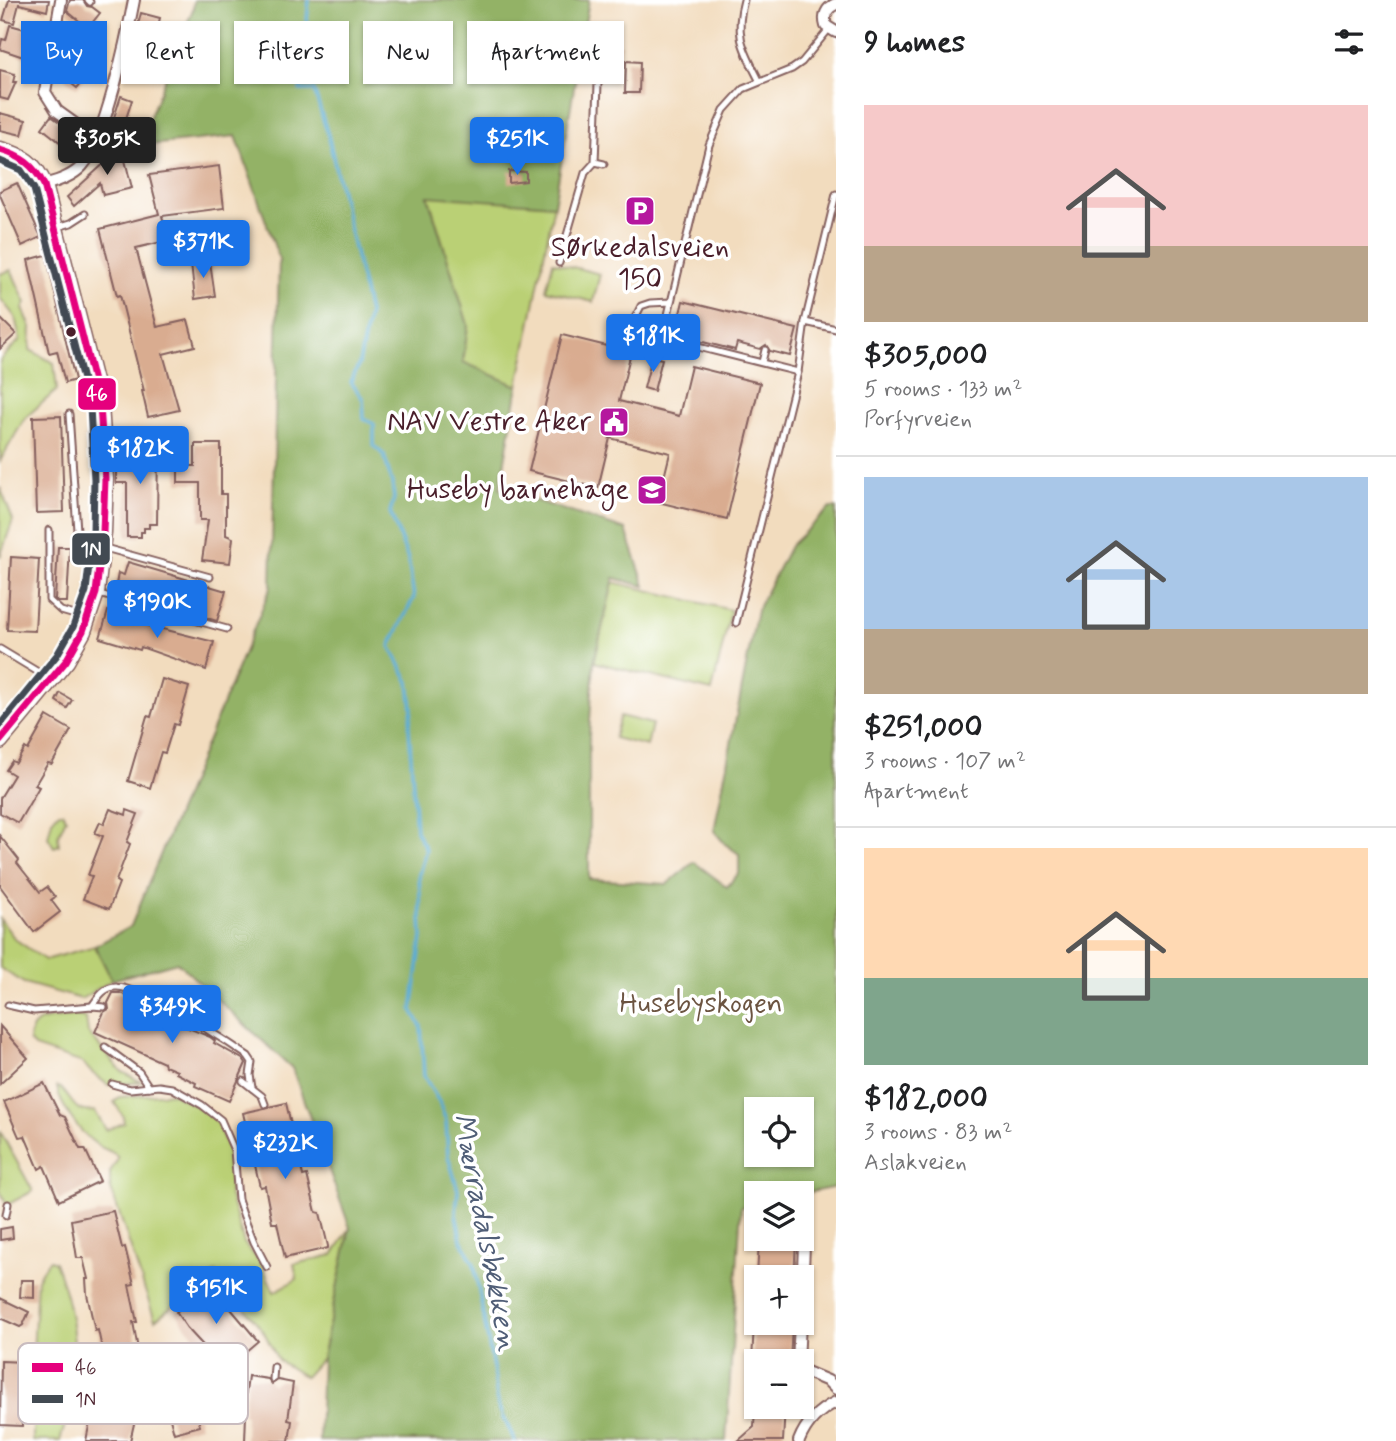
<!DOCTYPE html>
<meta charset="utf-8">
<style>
body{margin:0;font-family:Mynerve,sans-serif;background:#f2f2f2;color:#202124;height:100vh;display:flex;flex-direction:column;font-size:26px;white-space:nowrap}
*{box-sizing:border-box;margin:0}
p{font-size:23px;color:#757577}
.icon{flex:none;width:38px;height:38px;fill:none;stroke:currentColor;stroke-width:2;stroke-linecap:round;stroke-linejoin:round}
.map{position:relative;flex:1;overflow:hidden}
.sheet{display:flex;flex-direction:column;background:#fff;width:560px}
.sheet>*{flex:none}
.top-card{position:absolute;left:21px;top:21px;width:665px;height:63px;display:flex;gap:14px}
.tools{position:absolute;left:744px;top:1097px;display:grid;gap:14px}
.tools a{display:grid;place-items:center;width:70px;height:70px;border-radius:0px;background:#fff;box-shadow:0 2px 5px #0004;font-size:35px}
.price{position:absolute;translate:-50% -60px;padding:0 16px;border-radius:7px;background:#1a73e8;color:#fff;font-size:23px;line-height:46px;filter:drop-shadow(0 2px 4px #0008)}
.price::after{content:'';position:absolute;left:50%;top:42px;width:21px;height:16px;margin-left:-10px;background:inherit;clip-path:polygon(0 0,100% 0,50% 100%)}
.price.selected{background:#222;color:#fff}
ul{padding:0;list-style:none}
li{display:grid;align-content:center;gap:14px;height:371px;padding:0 28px}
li+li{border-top:2px solid #e0e0e0}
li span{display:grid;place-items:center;height:217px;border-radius:0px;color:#555}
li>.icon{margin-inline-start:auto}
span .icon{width:126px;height:126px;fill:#fffc;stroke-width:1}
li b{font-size:30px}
h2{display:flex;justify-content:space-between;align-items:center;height:84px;padding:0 28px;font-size:30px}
.chip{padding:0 24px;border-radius:0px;background:#fff;box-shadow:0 2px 5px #0004;font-size:24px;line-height:63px}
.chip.selected{background:#1a73e8;color:#fff}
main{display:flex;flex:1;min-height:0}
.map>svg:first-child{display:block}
.green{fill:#bad074;stroke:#827850;stroke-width:2}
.forest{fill:#93b266;stroke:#6e6848;stroke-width:2;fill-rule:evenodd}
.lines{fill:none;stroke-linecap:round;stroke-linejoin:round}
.stream{stroke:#58abd3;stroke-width:3.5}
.building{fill:#d9ac90}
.lane-casing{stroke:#85615e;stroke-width:9}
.street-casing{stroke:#85615e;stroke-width:14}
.secondary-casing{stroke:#85615e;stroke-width:19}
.lane{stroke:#fff;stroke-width:5}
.street{stroke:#fff;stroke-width:10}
.secondary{stroke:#fff;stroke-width:16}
.bus-1-casing{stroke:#fff;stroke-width:12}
.bus-2-casing{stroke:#fff;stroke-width:12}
.bus-1{stroke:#e5007d;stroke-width:7}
.bus-2{stroke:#424a52;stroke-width:7}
.bus-dot{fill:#4a1f2b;stroke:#fff;stroke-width:2.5}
.labels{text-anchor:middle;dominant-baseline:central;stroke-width:7;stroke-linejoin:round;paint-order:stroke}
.poi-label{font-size:28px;fill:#4a1f2b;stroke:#fff;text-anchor:end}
.park-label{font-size:28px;fill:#6c5441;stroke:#fff}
.water-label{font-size:30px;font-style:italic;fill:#505e77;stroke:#fff}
.key{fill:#fff;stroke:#c9bcbf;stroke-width:2}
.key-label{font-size:19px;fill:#4a1f2b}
.line-badge{stroke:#fff;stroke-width:2.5}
.badge-label{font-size:19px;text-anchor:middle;font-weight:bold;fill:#fff}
</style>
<main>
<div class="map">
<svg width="836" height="1441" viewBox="0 0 836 1441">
<rect width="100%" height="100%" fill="#fff"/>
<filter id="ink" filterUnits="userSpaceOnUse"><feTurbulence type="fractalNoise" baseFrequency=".0143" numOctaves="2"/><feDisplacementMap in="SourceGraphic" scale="14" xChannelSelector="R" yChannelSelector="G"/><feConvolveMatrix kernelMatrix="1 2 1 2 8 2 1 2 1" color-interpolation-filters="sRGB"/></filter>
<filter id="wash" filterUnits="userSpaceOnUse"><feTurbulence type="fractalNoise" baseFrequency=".00686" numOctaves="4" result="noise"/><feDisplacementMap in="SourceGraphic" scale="28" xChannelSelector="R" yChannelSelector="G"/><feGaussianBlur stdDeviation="1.57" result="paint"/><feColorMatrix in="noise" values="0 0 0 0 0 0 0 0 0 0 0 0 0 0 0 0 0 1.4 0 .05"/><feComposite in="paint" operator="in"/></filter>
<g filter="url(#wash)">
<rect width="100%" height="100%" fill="#f2dcbe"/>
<!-- green -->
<g class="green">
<path d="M428 195 554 205 518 386 463 363 468 325Z"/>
<path d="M553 262 600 274 593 302 546 290Z"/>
<path d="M11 270 26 303 23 309 31 327 30 350 54 363 57 390 25 418 0 461V360L20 340 15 317 0 298V274Z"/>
<path d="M0 487 13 520 0 557Z"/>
<path d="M613 582 731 610 712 691 594 662Z"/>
<path d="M620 716 652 724 647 746 614 738Z"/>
<path d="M59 812H63L66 818 58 836 59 845 54 847 48 837 52 820Z"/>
<path d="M0 919 15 939 45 960 95 946 112 980 81 999 24 983 0 968Z"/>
<path d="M75 1015 86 1018 88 1033 121 1071 141 1082 108 1085 91 1072 83 1063 34 1047 29 1041C31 1013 53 1021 75 1015Z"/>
<path d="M57 1087 61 1088C75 1103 74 1114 95 1111L106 1130 124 1123 123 1116 114 1102 119 1097 172 1093 209 1113 217 1123 229 1151 231 1166 229 1193 244 1243 261 1263 274 1292 297 1279 294 1264 333 1255 350 1228 322 1358 305 1377 278 1360 264 1332 216 1272 155 1320 110 1186V1172L118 1159 116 1155C110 1150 102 1149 96 1144 80 1133 60 1106 57 1087Z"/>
<path d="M0 1131 33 1191 7 1205 0 1191Z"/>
<path d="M50 1260 55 1262C79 1324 81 1377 60 1441H33V1355L37 1279 46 1264Z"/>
</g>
<!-- forest -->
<path class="forest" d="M194 0H589L554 205 428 196 468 325 463 362 518 386 500 489 626 530 645 586 614 578 594 662 589 736V879L667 884 694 862 727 887 739 873V854L725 844 714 831 757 610 790 546 830 508H836V1187L802 1194H756V1203L741 1207 726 1441H319L322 1358 350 1228 292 1068 177 962 112 980 95 946 131 926 271 587 279 259 236 136 138 146 193 9ZM756 1110H802V1155H756Z"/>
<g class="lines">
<!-- stream -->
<path class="stream" d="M309 0 300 90H314L328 135 369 313 359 364 351 382 363 399 364 419 374 424V446L384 455 392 483 394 498 390 512 408 559 414 597 390 646 409 682 412 709 409 728 416 831 426 849 419 874 422 937 412 1010 421 1026 424 1076 439 1102 446 1121 448 1156 458 1190 456 1214 461 1240 474 1264 494 1373 498 1406 515 1441"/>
</g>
<g id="blocks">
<!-- building -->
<g class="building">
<path d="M9 0H49L47 11 19 4 14 23 3 20Z"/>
<path d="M70 0H83L87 6 92 7 100 13 88 28 67 11Z"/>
<path d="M141 13 160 18 146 75 127 70Z"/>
<path d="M10 25 32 31 29 45 33 47 42 35 35 61 0 49 2 39 6 40Z"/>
<path d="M606 44H621L620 55 606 54Z"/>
<path d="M62 56 74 64H78L89 72 77 88 57 72 58 61Z"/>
<path d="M626 61 640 62 639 93H625Z"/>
<path d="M0 70 15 74 13 82H16L8 100 0 98Z"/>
<path d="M121 96 132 100 120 137 109 133Z"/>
<path d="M0 113 26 120 22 135 0 130Z"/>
<path d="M51 116 76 134 66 147 42 128Z"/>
<path d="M128 142 135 151 125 160 132 188 103 195 100 183 74 206 67 197Z"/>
<path d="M219 166 224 208 162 216 164 223H161L166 241 136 248 157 327 188 320 195 346 163 354 179 410 148 417 142 391H144L120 295 117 296 100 229 159 214 149 175Z"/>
<path d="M509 171 526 172V181L509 183Z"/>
<path d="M17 183 41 237 22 246 0 195V191Z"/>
<path d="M46 255 75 380 65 383 57 351 49 353 28 260Z"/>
<path d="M210 262 215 296 195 299 191 264Z"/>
<path d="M683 301 797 329 790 356 770 351 766 345 760 349 737 343 735 350 675 335Z"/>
<path d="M0 318 16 334 0 349Z"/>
<path d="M562 335 631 352 619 401 679 416 691 366 760 383 727 519 658 502 670 453 610 438 598 488 529 471Z"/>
<path d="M652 357 662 359 654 391 644 388Z"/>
<path d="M61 416 64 512 36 513 33 417Z"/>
<path d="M127 443 158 444 157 524H149V528H144V532H141V537H127V483H116V458L127 457Z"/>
<path d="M195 444H221V494H226V535L233 538 230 563 202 560 208 520H200V483H178V466H195Z"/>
<path d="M58 547H70L67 602H59L55 599Z"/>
<path d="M11 557 39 559 35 631 7 630Z"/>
<path d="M128 562 226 591 217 621 119 592 120 587 116 585 118 573 124 575Z"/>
<path d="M108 611 148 622 147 625 214 642 206 670 141 647 140 650 100 638Z"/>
<path d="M162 679 189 687 178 725 174 724 165 753 161 752 150 788 128 781 147 716 151 717Z"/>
<path d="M60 693 72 700 67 708 56 701Z"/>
<path d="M47 716 71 730 52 764 48 763 35 785 39 787 18 823 0 813V798L14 775 6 770 12 761 16 763 25 748 28 750Z"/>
<path d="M110 809 126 815 127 810 138 814 127 842 130 844 116 881 119 883 109 909 83 899 92 876 88 875 103 836 95 833 100 822 104 824Z"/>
<path d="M0 836 19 860 17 863 40 892 47 887 55 897 51 900 60 912 34 932 0 886Z"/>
<path d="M113 993H120L173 1016 182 1021 181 1025 210 1037 215 1041 214 1043 244 1060 246 1063 229 1101 195 1086 196 1083 176 1073 177 1071 165 1066 164 1063 95 1032 104 1012 109 1009 108 1003Z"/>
<path d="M0 1026 28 1058 0 1084Z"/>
<path d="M44 1083 60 1115 65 1117 80 1149H85L100 1181 59 1201 44 1166 39 1169 25 1136 19 1137 4 1102Z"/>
<path d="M286 1103 303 1176 307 1175 316 1212 320 1213 328 1246V1248L285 1258 277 1223H272L265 1186 260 1187 243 1113Z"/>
<path d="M113 1211 122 1248 125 1247 134 1284 129 1285 137 1322H133L140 1360 144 1361 137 1398H140L130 1441H86L96 1391 92 1390 101 1344 98 1330 95 1331 87 1294 86 1279H88L83 1258H77L71 1220Z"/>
<path d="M12 1227 13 1238 0 1240V1229Z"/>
<path d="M759 1239H796L794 1278H757Z"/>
<path d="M21 1280H34V1298L20 1297Z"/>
<path d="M209 1283 258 1341 225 1369 187 1328 176 1312Z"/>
<path d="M0 1298 29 1312 23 1325 20 1327 0 1318Z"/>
<path d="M754 1323H792L790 1362H752Z"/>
<path d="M1 1361 24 1362 22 1426 0 1425Z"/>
<path d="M248 1376 268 1379 272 1384 278 1380 293 1383 288 1420 292 1421 289 1441H245L246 1415 243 1414Z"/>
<path d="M189 1385 200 1426 174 1433 163 1392Z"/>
<path d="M755 1407H785L783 1441H738L754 1427Z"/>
</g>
</g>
</g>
<g filter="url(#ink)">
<use href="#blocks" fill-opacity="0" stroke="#85615e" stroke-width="2"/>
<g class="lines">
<!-- lane casing -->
<g class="lane-casing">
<g id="lane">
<path d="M88 0 90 2"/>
<path d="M744 0C734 36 744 50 759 80"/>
<path d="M53 45 76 59"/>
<path d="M595 162 599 58"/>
<path d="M58 227 71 223 85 214"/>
<path d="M559 263 585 173 595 162 604 164"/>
<path d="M671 302 650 303 641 306 635 318 640 330C648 336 659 337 665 327L709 145 724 110 743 89 792 69 802 62 829 29"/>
<path d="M805 322 836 194"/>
<path d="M660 333 666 339 798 372 805 322 836 329"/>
<path d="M762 362 765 350"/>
<path d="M69 414 78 545 86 558 97 563"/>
<path d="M49 530V600L61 611 85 618"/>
<path d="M105 548 210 577"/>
<path d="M99 594 227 629"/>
<path d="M736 623 798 372"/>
<path d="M0 649 48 678"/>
<path d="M8 1005 34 1011 92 1006 104 1007"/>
<path d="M92 1006C98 997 105 986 117 987 127 987 139 994 148 998 183 1014 216 1034 248 1056L252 1062 250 1075 252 1088"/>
<path d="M105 1047 139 1072 149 1087"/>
<path d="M243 1081 262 1096 265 1104"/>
<path d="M112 1084 130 1089 159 1086 172 1088 202 1105 221 1120 234 1150 238 1199 243 1214 254 1242 267 1267"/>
<path d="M6 1215 8 1204"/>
<path d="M273 1379 274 1367"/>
</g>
</g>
<!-- street casing -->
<g class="street-casing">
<g id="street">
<path d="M61 0 45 92 57 111 96 139"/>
<path d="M836 4C826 8 823 16 826 26L836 32"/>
<path d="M44 185C57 181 72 177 82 166 105 140 127 37 134 0"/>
<path d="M802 1294 805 1221"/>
<path d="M798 1362 800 1323"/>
<path d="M802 1370 828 1381 836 1389"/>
<path d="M799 1441C806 1423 819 1410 836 1402"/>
</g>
</g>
<!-- secondary casing -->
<g class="secondary-casing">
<path id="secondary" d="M0 150C22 156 35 164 44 185L100 405 105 479 103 532 96 593 83 631 66 661 0 741"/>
</g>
<!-- lane -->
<use href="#lane" class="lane"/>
<!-- street -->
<use href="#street" class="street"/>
<!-- secondary -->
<use href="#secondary" class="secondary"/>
<!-- bus-1 casing -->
<g class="bus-1-casing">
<path id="bus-1" d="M0 150C21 156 34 165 44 185L100 405 105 479 103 532 96 593 83 631 66 661 0 741"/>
</g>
<!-- bus-2 casing -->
<g class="bus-2-casing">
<path id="bus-2" d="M0 161 21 170 34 189 90 407 94 479 93 531 86 591 73 627 57 655 0 725"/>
</g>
<!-- bus-1 -->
<use href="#bus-1" class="bus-1"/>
<!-- bus-2 -->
<use href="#bus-2" class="bus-2"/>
</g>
</g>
<!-- icons -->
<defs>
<g id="parking-square" transform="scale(1.575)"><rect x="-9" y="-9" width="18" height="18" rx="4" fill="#b5179e" stroke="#fff"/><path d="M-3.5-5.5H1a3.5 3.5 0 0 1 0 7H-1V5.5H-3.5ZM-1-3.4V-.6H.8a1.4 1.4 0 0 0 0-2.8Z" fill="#fff"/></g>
<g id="civic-square" transform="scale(1.575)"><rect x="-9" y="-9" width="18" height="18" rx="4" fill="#b5179e" stroke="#fff"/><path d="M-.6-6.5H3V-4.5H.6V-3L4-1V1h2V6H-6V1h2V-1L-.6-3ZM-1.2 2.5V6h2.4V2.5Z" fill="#fff"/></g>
<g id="school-square" transform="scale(1.575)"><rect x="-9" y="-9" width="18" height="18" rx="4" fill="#b5179e" stroke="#fff"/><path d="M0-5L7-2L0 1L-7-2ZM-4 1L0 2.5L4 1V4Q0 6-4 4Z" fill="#fff"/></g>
</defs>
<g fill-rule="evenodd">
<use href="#parking-square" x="640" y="211"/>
<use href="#civic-square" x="614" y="422"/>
<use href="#school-square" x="652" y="490"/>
</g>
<!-- markers -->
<circle class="bus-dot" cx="71" cy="332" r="6"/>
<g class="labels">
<!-- poi labels -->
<g class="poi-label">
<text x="640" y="248" text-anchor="middle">Sørkedalsveien<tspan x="640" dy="32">150</tspan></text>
<text x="591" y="422">NAV Vestre Aker</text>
<text x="629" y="490">Huseby barnehage</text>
</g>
<!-- park labels -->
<g class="park-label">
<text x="701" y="1004">Husebyskogen</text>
</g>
<!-- water labels -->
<g class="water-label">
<text transform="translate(485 1232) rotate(79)">Mærradalsbekken</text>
</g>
</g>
<!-- legend -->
<rect x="18" y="1343" width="230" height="81" rx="10" class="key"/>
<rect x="32" y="1363" width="31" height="9" fill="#e5007d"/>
<rect x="32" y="1395" width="31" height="8" fill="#424a52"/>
<g class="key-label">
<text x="75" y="1374">46</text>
<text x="75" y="1406">1N</text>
</g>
<g class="line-badge">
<rect x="77" y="377" width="40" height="34" rx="7" fill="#e5007d"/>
<rect x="71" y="532" width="40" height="34" rx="7" fill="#424a52"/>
</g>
<g class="badge-label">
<text x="97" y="400">46</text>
<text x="91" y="556">1N</text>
</g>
</svg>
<div class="tools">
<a><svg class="icon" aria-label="locate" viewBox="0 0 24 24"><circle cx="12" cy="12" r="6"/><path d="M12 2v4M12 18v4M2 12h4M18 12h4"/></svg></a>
<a><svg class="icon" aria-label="layers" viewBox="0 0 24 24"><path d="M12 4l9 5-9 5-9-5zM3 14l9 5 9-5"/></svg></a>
<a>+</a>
<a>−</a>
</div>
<b class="price selected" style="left:107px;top:177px">$305K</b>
<b class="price" style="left:517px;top:177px">$251K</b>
<b class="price" style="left:203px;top:280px">$371K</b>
<b class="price" style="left:653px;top:374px">$181K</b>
<b class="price" style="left:140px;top:486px">$182K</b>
<b class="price" style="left:157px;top:640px">$190K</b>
<b class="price" style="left:172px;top:1045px">$349K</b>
<b class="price" style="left:285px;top:1181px">$232K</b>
<b class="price" style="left:216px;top:1326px">$151K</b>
<div class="top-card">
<a class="chip selected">Buy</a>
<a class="chip">Rent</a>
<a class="chip">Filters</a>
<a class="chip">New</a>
<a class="chip">Apartment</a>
</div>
</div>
<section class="sheet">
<h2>9 homes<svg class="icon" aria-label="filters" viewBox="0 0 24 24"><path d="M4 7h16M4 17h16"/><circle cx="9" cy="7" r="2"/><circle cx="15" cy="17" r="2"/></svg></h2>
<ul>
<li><span style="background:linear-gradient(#f6c9c9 65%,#b9a48a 0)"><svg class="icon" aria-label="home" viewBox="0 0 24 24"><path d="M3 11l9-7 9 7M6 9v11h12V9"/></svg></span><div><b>$305,000</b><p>5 rooms · 133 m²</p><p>Porfyrveien</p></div></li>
<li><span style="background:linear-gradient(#a9c7e8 70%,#b9a48a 0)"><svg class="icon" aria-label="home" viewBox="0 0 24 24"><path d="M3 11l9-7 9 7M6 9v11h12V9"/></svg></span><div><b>$251,000</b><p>3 rooms · 107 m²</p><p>Apartment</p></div></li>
<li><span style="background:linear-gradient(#ffd9b3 60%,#7fa58c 0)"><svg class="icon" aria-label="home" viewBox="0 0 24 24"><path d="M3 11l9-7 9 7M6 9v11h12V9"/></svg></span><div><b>$182,000</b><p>3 rooms · 83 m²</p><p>Aslakveien</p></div></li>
</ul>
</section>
</main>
